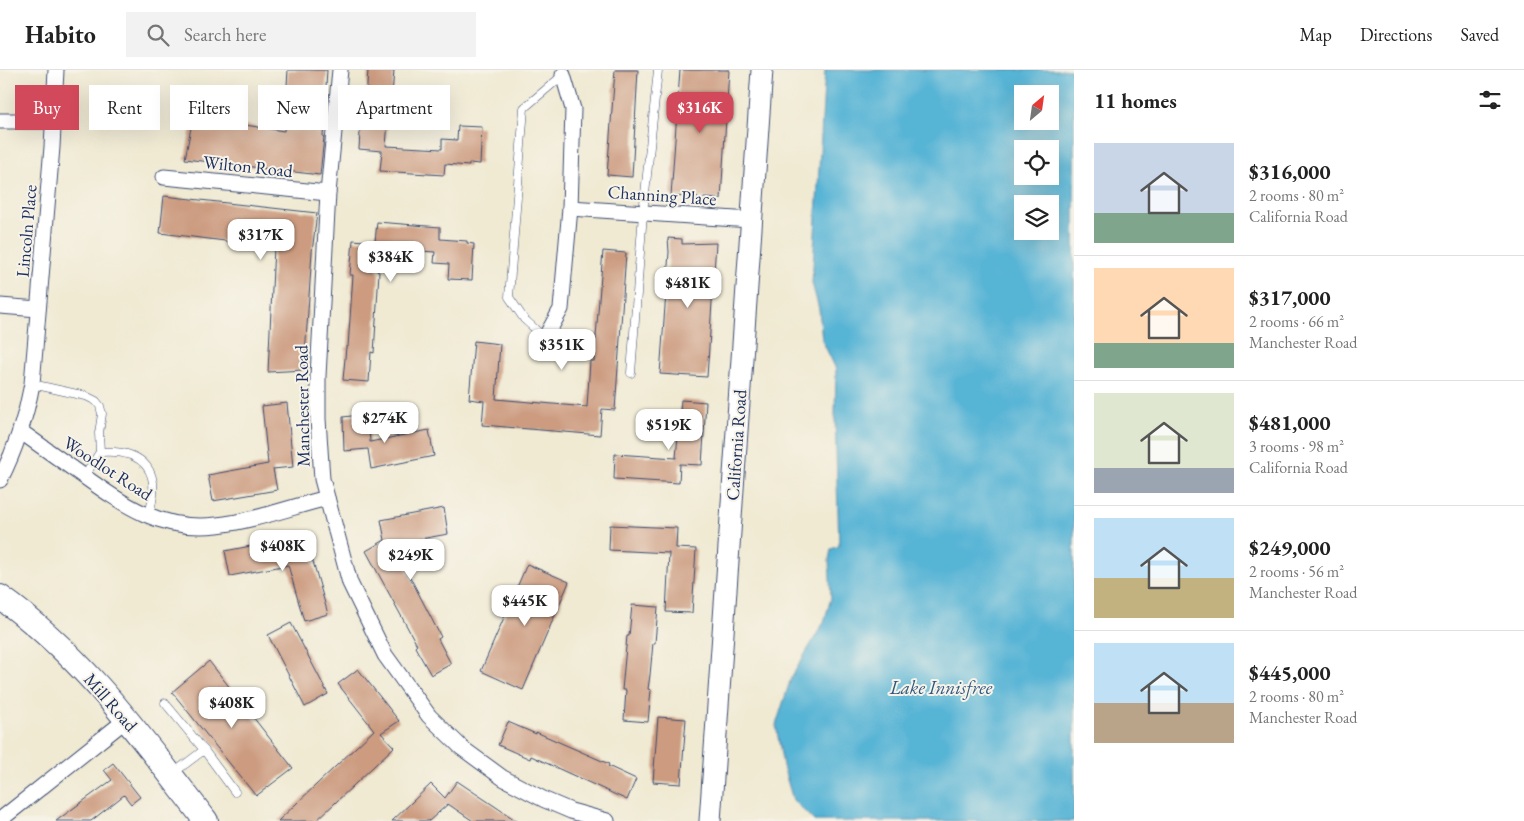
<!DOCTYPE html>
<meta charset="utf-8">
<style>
body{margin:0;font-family:"EB Garamond",serif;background:#f2f2f2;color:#222;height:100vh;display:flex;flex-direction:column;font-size:19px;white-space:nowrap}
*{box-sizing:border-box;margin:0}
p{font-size:16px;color:#767676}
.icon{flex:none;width:28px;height:28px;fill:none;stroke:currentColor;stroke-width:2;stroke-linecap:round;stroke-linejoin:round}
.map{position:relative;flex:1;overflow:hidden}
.panel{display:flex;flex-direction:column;background:#fff;width:450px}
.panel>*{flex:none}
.top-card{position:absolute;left:15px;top:15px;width:475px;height:45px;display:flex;gap:10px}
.needle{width:32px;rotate:29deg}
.fabs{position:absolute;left:1014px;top:15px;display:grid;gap:10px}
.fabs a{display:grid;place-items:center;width:45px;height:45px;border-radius:0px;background:#fff;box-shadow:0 5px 20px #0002;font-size:25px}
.price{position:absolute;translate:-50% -42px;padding:0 11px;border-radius:10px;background:#fff;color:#222;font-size:16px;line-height:32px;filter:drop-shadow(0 1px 2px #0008)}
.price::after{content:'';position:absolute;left:50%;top:30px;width:15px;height:11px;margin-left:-8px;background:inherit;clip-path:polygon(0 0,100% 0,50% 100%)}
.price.on{background:#d1495b;color:#fff}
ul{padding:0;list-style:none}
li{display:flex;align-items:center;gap:15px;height:125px;padding:0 20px}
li+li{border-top:1px solid #e0e0e0}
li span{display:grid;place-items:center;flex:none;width:140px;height:100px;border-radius:0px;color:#555}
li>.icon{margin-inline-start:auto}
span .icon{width:60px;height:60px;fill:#fffc;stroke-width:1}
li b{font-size:21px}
h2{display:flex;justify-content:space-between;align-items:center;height:60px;padding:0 20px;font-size:21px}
.pill{padding:0 18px;border-radius:0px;background:#fff;box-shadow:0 5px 20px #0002;font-size:18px;line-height:45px}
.pill.on{background:#d1495b;color:#fff}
header{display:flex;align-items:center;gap:30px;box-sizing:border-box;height:70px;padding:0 25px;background:#fff;border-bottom:1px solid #e0e0e0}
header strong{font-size:24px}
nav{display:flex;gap:28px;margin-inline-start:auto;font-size:18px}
.search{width:350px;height:45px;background:#f2f2f2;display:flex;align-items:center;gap:12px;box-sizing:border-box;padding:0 18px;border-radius:0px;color:#767676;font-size:19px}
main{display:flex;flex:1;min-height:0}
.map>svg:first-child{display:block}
.water{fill:#56b4d5;stroke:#38729a;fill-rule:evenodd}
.building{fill:#cc9b80}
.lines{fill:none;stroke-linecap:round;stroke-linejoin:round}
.lane-casing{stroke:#3b4b70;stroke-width:9}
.street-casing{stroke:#3b4b70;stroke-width:17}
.secondary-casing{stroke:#3b4b70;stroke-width:23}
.primary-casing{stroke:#3b4b70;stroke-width:26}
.lane{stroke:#fff;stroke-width:8}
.street{stroke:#fff;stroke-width:15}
.secondary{stroke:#fff;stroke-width:21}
.primary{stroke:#fff;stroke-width:24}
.labels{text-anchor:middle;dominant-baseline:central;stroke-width:4;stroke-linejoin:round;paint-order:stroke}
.street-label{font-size:18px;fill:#1b2f5e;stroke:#f7f3e8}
.water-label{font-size:19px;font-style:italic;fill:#2d5782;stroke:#f7f3e8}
</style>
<header>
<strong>Habito</strong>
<div class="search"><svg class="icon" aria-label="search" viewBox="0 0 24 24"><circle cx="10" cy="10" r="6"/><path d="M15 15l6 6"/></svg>Search here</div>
<nav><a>Map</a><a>Directions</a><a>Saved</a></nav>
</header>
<main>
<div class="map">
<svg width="1074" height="751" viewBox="0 0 1074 751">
<rect width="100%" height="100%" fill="#f7f3e8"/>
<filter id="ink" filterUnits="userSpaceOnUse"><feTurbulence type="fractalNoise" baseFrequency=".02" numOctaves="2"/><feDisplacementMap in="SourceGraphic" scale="10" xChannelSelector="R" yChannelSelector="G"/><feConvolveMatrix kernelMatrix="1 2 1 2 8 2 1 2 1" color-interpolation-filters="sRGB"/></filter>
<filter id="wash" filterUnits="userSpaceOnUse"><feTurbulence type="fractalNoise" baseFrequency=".0096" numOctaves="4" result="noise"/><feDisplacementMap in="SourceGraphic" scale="20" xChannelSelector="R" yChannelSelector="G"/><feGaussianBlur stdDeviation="1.12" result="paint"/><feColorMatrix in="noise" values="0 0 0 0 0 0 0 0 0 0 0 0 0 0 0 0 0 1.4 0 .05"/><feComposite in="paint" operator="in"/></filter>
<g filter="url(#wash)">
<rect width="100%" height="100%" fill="#f0ead3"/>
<!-- water -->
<path class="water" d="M825 0H1074V751H814L793 730 783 696 776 655 791 608 824 552 831 528 829 490 831 479 839 476 835 346 836 299 822 270 819 239 812 213ZM1022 24H1050V51H1022ZM1022 79H1050V106H1022ZM1022 134H1050V161H1022Z"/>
<g id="blocks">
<!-- building -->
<g class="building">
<path d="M288 0H327L323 67H324L320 105 185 89 193 47 284 61Z"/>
<path d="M368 0H394L390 52 388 51 386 76 442 79V69L457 70 458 56 482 57 480 94 469 93V96L445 94 444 105 380 101 382 81 359 79 361 46H365Z"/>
<path d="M615 0H638L632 107 607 105Z"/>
<path d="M680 0H729L721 129 671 126Z"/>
<path d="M164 126 317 143 312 182 304 300 268 302 274 177 160 163Z"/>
<path d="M377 152 440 157V169L467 171V173L474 174 472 210 448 209 449 194 434 193 435 182 378 178 377 201 379 202 374 283 371 282 369 312 343 310 346 277H348L353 205H350L353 170 375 172Z"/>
<path d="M668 168 682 169V174L716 173 707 307 660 304 669 182Z"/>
<path d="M603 181 626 183 615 340 602 339 600 365 482 355 484 331 469 329 474 271 500 274 496 329 587 337 590 291H594Z"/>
<path d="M681 330 706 332 702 395 680 394 679 413 614 409 615 384 676 388Z"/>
<path d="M287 333 293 397 273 399 277 420 213 431 208 405 268 394 262 336Z"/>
<path d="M368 344 370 372 429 360 434 386 371 399 368 379 344 381 343 347Z"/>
<path d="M444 438 448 464 393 474 441 567 438 569 451 594 431 605 415 577 417 575 366 481 385 470 381 450Z"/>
<path d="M610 455 677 458 676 478 696 479 692 543 666 542 669 483 609 480Z"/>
<path d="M287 469 292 487 310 481 328 544 304 551 288 495 230 506 225 481Z"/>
<path d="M527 494 569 512 523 620 481 601Z"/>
<path d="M632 535 658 537 655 573H653L650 605 648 619 651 620 648 652 624 650 626 620H622L627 566H629Z"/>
<path d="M291 553 328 624 305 637 268 565Z"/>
<path d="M209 591 293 698 256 726 172 622Z"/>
<path d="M358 599 399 651 381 663 394 677 316 751H278L374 660 338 614Z"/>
<path d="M658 647 686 649 681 714 653 712Z"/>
<path d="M508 652 536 664V662L609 694 608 696 636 709 627 730 531 686 530 689 498 675Z"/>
<path d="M113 693 140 727 131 734 124 725 91 751H56L112 710 104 700Z"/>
<path d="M457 711 517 751H473L448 734 429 751H392L431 714 445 728Z"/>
</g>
</g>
</g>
<g filter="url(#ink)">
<use href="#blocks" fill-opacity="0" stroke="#3b4b70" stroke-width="1"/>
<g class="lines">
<!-- lane casing -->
<g class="lane-casing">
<g id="lane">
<path d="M545 268 524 249 509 227 524 38 563 5"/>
<path d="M631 303 643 143 658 0"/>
<path d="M32 314 86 326 96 331 100 336 102 344 99 363 100 382 84 407"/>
<path d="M100 382C146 379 163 403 148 446"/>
<path d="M165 633 204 680 235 722"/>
<path d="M172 704 204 680"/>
</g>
</g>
<!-- street casing -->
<g class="street-casing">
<g id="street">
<path d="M340 0 328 123 318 306V349L322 409 350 513 385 585 429 646 462 678 503 708 545 730 571 741 607 751"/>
<path d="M0 51H53"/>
<path d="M164 107 328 123"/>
<path d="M570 138 751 150"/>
<path d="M0 236 38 239"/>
<path d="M545 268 561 239 570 138 573 39 563 5"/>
<path d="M20 361C41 376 61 390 82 405 124 435 162 462 217 455 254 451 291 437 327 428"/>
<path d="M0 410C15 380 26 347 32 314L52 77 56 0"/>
<path d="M0 750 127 649"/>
</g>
</g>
<!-- secondary casing -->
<g class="secondary-casing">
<path id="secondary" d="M710 751 762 0"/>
</g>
<!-- primary casing -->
<g class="primary-casing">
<path id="primary" d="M0 527C85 587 143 670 206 751"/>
</g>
<!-- lane -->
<use href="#lane" class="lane"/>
<!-- street -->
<use href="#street" class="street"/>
<!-- secondary -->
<use href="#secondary" class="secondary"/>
<!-- primary -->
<use href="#primary" class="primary"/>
</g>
</g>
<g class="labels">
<!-- street labels -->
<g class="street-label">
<text transform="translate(248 96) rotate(6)">Wilton Road</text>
<text transform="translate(662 125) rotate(4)">Channing Place</text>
<text transform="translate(26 161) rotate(-85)">Lincoln Place</text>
<text transform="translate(302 336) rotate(-91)">Manchester Road</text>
<text transform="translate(736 375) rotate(-86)">California Road</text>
<text transform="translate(108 398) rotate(33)">Woodlot Road</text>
<text transform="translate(111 632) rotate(49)">Mill Road</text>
</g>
<!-- water labels -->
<g class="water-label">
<text x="941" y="617">Lake Innisfree</text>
</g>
</g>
</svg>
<div class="fabs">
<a><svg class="needle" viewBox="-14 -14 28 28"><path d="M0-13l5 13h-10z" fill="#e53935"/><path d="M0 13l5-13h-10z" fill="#767676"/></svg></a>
<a><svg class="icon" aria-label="locate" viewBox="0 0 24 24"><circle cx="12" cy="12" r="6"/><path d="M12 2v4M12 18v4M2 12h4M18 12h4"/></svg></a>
<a><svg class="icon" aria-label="layers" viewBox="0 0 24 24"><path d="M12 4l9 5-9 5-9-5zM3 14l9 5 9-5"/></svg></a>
</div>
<b class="price on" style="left:700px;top:64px">$316K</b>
<b class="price" style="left:261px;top:191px">$317K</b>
<b class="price" style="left:391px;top:213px">$384K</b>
<b class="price" style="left:688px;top:239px">$481K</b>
<b class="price" style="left:562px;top:301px">$351K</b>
<b class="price" style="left:385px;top:374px">$274K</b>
<b class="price" style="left:669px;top:381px">$519K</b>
<b class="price" style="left:283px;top:502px">$408K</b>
<b class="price" style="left:411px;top:511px">$249K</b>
<b class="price" style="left:525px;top:557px">$445K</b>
<b class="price" style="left:232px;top:659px">$408K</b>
<div class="top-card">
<a class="pill on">Buy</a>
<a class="pill">Rent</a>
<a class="pill">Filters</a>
<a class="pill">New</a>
<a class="pill">Apartment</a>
</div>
</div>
<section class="panel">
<h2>11 homes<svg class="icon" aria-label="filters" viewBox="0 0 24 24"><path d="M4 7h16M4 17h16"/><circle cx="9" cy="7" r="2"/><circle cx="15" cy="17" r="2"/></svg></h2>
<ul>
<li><span style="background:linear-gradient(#c9d6e8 70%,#7fa58c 0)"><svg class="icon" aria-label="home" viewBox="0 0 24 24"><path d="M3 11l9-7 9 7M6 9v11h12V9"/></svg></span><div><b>$316,000</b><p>2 rooms · 80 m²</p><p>California Road</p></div></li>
<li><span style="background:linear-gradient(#ffd9b3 75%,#7fa58c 0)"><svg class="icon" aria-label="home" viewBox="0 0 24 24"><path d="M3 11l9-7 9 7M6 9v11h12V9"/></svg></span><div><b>$317,000</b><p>2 rooms · 66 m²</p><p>Manchester Road</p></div></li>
<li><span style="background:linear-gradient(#dfe7d0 75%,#9aa5b1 0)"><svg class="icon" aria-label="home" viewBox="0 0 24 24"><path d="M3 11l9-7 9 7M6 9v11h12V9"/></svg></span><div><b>$481,000</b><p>3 rooms · 98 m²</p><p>California Road</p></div></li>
<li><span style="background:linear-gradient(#bfe0f5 60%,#c2b280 0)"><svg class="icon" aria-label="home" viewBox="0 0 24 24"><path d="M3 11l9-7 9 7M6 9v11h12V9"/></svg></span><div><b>$249,000</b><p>2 rooms · 56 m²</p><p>Manchester Road</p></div></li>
<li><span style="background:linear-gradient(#bfe0f5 60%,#b9a48a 0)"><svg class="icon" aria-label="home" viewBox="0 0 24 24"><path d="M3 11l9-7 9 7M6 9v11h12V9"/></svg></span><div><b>$445,000</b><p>2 rooms · 80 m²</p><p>Manchester Road</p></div></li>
</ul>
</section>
</main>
